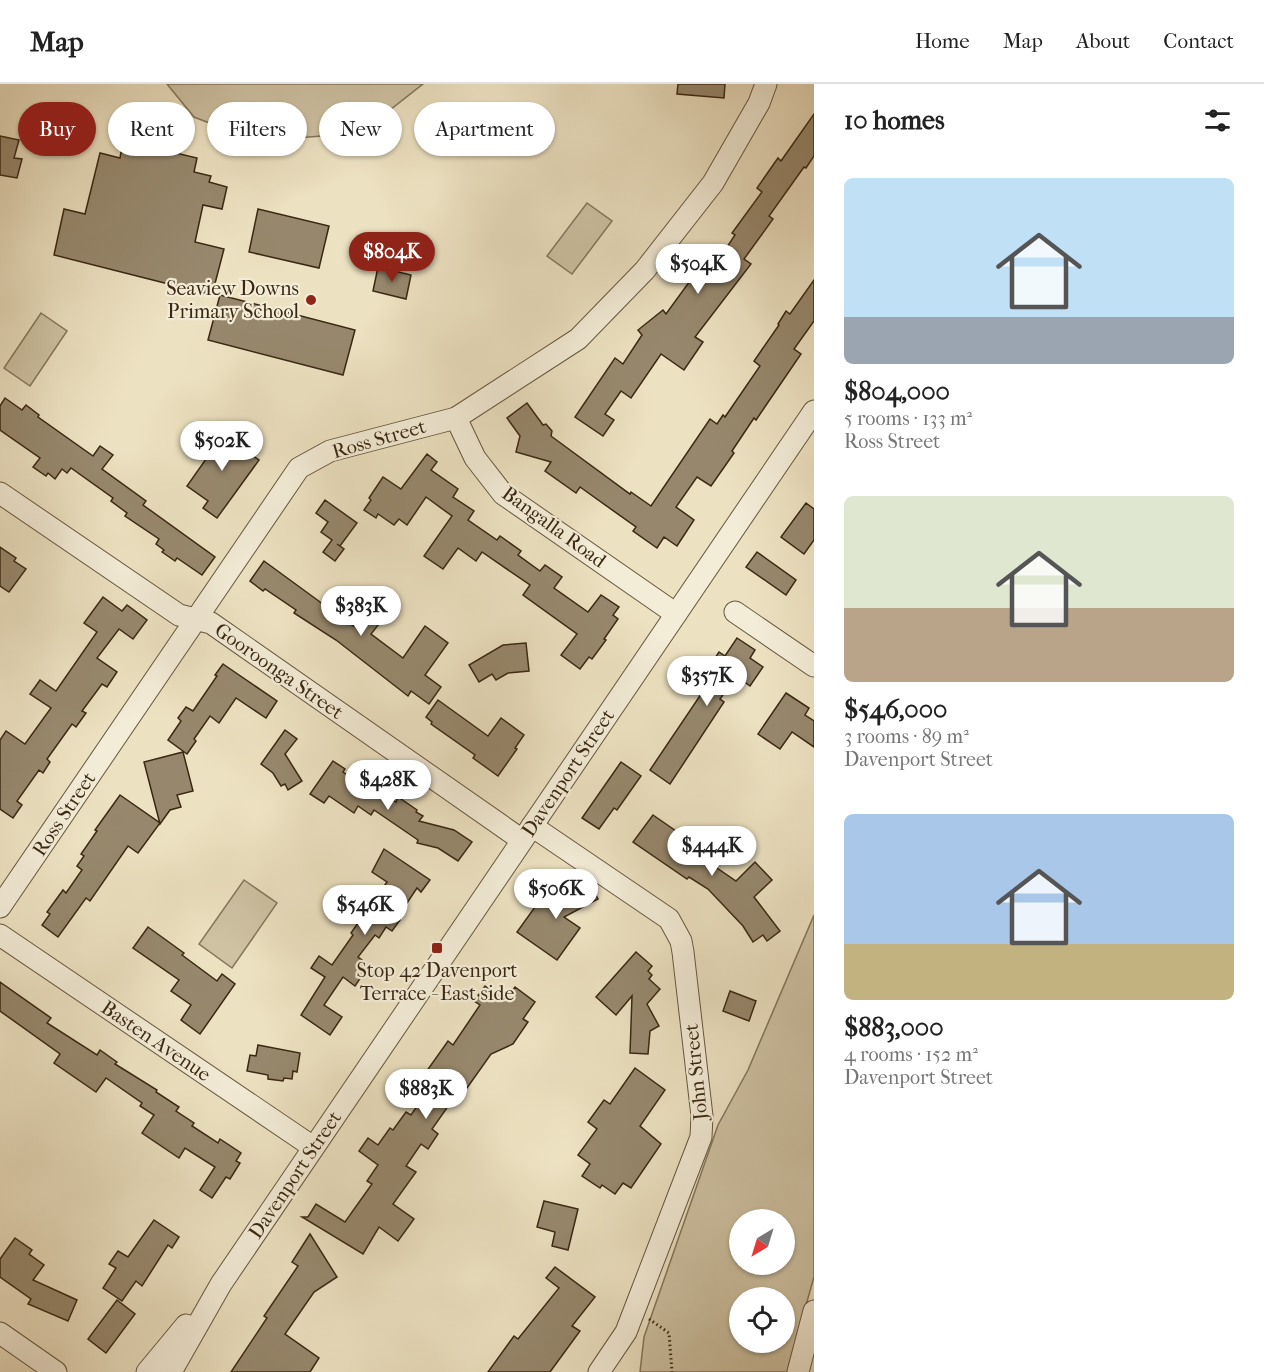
<!DOCTYPE html>
<meta charset="utf-8">
<style>
body{margin:0;font-family:"IM FELL French Canon",serif;background:#f6f6f6;color:#222;height:100vh;display:flex;flex-direction:column;font-size:22px;white-space:nowrap}
*{box-sizing:border-box;margin:0}
p{font-size:20px;color:#767676}
.icon{flex:none;width:33px;height:33px;fill:none;stroke:currentColor;stroke-width:2;stroke-linecap:round;stroke-linejoin:round}
.map{position:relative;flex:1;overflow:hidden}
.drawer{display:flex;flex-direction:column;background:#fff;width:450px}
.drawer>*{flex:none}
.banner{position:absolute;left:18px;top:18px;width:570px;height:54px;display:flex;gap:12px}
.needle{width:39px;rotate:218deg}
.controls{position:absolute;left:729px;top:1125px;display:grid;gap:12px}
.controls a{display:grid;place-items:center;width:66px;height:66px;border-radius:50%;background:#fff;box-shadow:0 2px 4px #0004;font-size:30px}
.price{position:absolute;translate:-50% -51px;padding:0 14px;border-radius:21px;background:#fff;color:#222;font-size:20px;line-height:39px;filter:drop-shadow(0 2px 3px #0008)}
.price::after{content:'';position:absolute;left:50%;top:36px;width:18px;height:14px;margin-left:-9px;background:inherit;clip-path:polygon(0 0,100% 0,50% 100%)}
.price.selected{background:#8f2418;color:#fff}
ul{padding:0;list-style:none}
li{display:grid;align-content:center;gap:12px;height:318px;padding:0 30px}
li span{display:grid;place-items:center;height:186px;border-radius:9px;color:#555}
li>.icon{margin-inline-start:auto}
span .icon{width:108px;height:108px;fill:#fffc;stroke-width:1}
li b{font-size:26px}
h2{display:flex;justify-content:space-between;align-items:center;height:72px;padding:0 30px;font-size:26px}
.chip{padding:0 21px;border-radius:27px;background:#fff;box-shadow:0 2px 4px #0004;font-size:21px;line-height:54px}
.chip.selected{background:#8f2418;color:#fff}
header{display:flex;align-items:center;gap:36px;box-sizing:border-box;height:84px;padding:0 30px;background:#fff;border-bottom:2px solid #e0e0e0}
header strong{font-size:28px}
nav{display:flex;gap:33px;margin-inline-start:auto;font-size:21px}
main{display:flex;flex:1;min-height:0}
.map>svg:first-child{display:block}
.green{fill:#cec2a3;stroke:#84755b;stroke-width:1.5;fill-rule:evenodd}
.building{fill:#97886d;stroke:#3a2813;stroke-width:1.5}
.lines{fill:none;stroke-linecap:round;stroke-linejoin:round}
.minor-casing{stroke:#66563e;stroke-width:23}
.path{stroke:#3a2813;stroke-width:3;stroke-dasharray:1.5 3;stroke-linecap:butt}
.minor{stroke:#f3ecd7;stroke-width:21}
.poi-dot{fill:#8f2418;stroke:#f3ecd7;stroke-width:2}
.labels{text-anchor:middle;dominant-baseline:central;stroke-width:4.5;stroke-linejoin:round;paint-order:stroke}
.poi-label{font-size:20px;fill:#3a2813;stroke:#f3ecd7;text-anchor:end}
.street-label{font-size:20px;fill:#3a2813;stroke:#f3ecd7}
</style>
<header>
<strong>Map</strong>
<nav><a>Home</a><a>Map</a><a>About</a><a>Contact</a></nav>
</header>
<main>
<div class="map">
<svg width="814" height="1288" viewBox="0 0 814 1288">
<rect width="100%" height="100%" fill="#ece1c1"/>
<filter id="stains"><feTurbulence type="fractalNoise" baseFrequency=".00333" numOctaves="4"/><feColorMatrix values="0 0 0 0 .2 0 0 0 0 .09 0 0 0 0 .02 0 0 0 .5 -.17"/></filter>
<radialGradient id="worn" r=".72"><stop offset=".6" stop-color="#630" stop-opacity="0"/><stop offset="1" stop-color="#630" stop-opacity=".3"/></radialGradient>
<!-- green -->
<g class="green">
<path d="M167 0H423L386 29 322 52 256 57 194 33Z"/>
<path d="M587 119 612 137 572 190 547 172Z"/>
<path d="M41 229 67 247 30 302 4 284Z"/>
<path d="M244 796 277 819 232 884 199 860Z"/>
<path d="M814 831V1193L787 1288H640L644 1253 718 1041 748 986ZM740 1136H784V1180H740ZM740 1214H784V1258H740Z"/>
</g>
<!-- building -->
<g class="building">
<path d="M678 0H725L724 14 677 10Z"/>
<path d="M814 30V72L806 84 804 83 769 132 773 135 744 175 751 180 695 253 703 258 684 286 661 270 631 314 621 307 605 330 614 336 603 352 575 333 615 274 623 280 642 251 638 246 663 226 666 230 695 190 706 198 721 177 719 175 735 151 732 149 762 108 757 104 778 74 781 77Z"/>
<path d="M0 52 19 56 14 74 22 75 17 94 0 91Z"/>
<path d="M138 60 197 74 194 88 211 92 209 98 227 103 222 125 203 121 195 158 224 165 212 211 54 171 64 125 85 130 100 69 120 74 121 68 135 71Z"/>
<path d="M258 125 329 142 319 184 249 168Z"/>
<path d="M378 183 411 191 406 215 373 207Z"/>
<path d="M814 196V237L794 265 801 270 756 336 754 334 732 367 734 369 711 402 697 393 676 423 694 436 677 462 664 453 657 464 633 447 636 443 580 403 576 409 545 387 551 378 516 368 520 352 507 334 527 319 543 341 546 340 552 347 551 352 630 410 631 408 651 422 710 335 717 340 723 331 725 333 760 282 754 277 779 241 778 240 786 227 790 230Z"/>
<path d="M220 211 355 246 343 291 208 256Z"/>
<path d="M5 314 22 326 26 321 39 331 38 333 93 372 100 362 113 371 102 385 146 417 143 421 215 473 202 491 177 474 175 477 162 468 164 466 156 460 159 455 125 432 127 429 111 417 113 414 71 384 67 389 62 385 55 395 48 389 46 392 33 383 40 374 0 346V322Z"/>
<path d="M217 346 229 355 231 352 242 360 240 363 259 376 217 434 203 424 208 417 187 402 211 368 204 364Z"/>
<path d="M427 370 437 378 431 386 458 405 453 413 474 427 468 436 497 456 500 452 521 467 518 471 540 487 545 481 562 493 554 504 588 528 601 511 619 523 613 531 618 535 604 555 606 556 592 575 589 573 580 585 561 571 577 550 523 511 530 501 482 468 476 477 458 464 443 485 424 472 452 432 426 413 407 441 399 435 394 441 378 430 376 434 364 426 371 416 369 414 383 393 401 405Z"/>
<path d="M325 416 357 439 340 462 337 460 344 465 335 477 323 468 332 456 321 448 328 438 316 429Z"/>
<path d="M806 419 814 425V456L804 470 781 453Z"/>
<path d="M0 463 16 474 14 477 26 485 9 508 0 502Z"/>
<path d="M757 468 796 496 786 511 746 483Z"/>
<path d="M264 477 353 542 363 528 379 540 371 550 403 574 425 542 448 559 425 591 441 603 429 620 411 607 408 612 336 556 294 529 296 526 265 505 263 507 250 497Z"/>
<path d="M103 513 122 527 127 521 147 536 133 555 119 545 97 574 117 588 107 603 102 600 82 627 86 629 76 643 72 640 47 675 50 678 43 689 39 686 17 717 22 721 13 734 0 725V656L6 647 25 660 51 624 30 610 40 596 56 607 97 548 84 539Z"/>
<path d="M737 554 755 566 750 574 763 583 750 602 736 592 720 615 724 618 670 700 650 686 712 594 705 589 719 568 725 572Z"/>
<path d="M526 559 529 587 508 589 496 596 492 590 479 598 469 581 503 561Z"/>
<path d="M223 580 277 617 266 634 236 614 219 639 210 632 194 655 196 657 187 670 168 656 181 637 178 634 186 623 193 627 217 592 215 591Z"/>
<path d="M786 609 809 624 805 631 814 637V663L792 648 780 665 758 650Z"/>
<path d="M438 616 488 652 501 634 524 651 515 664 517 665 498 692 473 674 475 671 431 640 432 638 426 633Z"/>
<path d="M285 646 297 655 285 670 302 697 288 706 285 700 281 702 273 689 261 680Z"/>
<path d="M183 668 193 707 177 711 181 723 170 726 160 740 144 678Z"/>
<path d="M333 677 345 685 343 688 374 709 377 705 396 718 398 713 417 726 416 728 423 732 419 737 454 746 472 758 458 777 438 764 417 759 418 756 374 726 371 731 358 722 354 729 329 712 324 719 310 710Z"/>
<path d="M621 678 641 692 617 726 614 724 599 745 582 734Z"/>
<path d="M120 711 160 739 138 769 128 762 90 817 86 814 58 853 42 841 50 830 47 828 63 806 66 809 82 786 77 782 84 772 81 770 97 747 95 746Z"/>
<path d="M653 731 686 754 684 757 703 770 701 773 736 797 755 778 772 796 754 813 780 847 767 857 763 851 753 858 743 842 708 805 689 793 687 795 633 758Z"/>
<path d="M384 765 430 796 421 808 417 804 397 834 400 836 392 847 386 843 379 854 375 851 358 873 362 876 361 878 368 883 355 902 343 893 324 921 342 933 330 951 301 931 325 893 311 884 319 872 332 881 353 851 351 849 387 798 372 788Z"/>
<path d="M584 797 589 805 592 804 598 815 564 833 580 844 557 876 517 848 540 816 543 818Z"/>
<path d="M148 843 184 869 182 871 217 897 222 890 235 900 200 950 181 936 191 921 171 907 179 896 133 864Z"/>
<path d="M636 868 652 882 648 887 652 891 649 895 660 905 647 920 659 942 650 947 648 970 630 969 632 912 616 931 596 913Z"/>
<path d="M0 898 51 934 47 939 97 971 100 966 117 978 115 980 157 1006 156 1008 179 1023 176 1027 194 1039 192 1042 218 1059 220 1055 241 1069 236 1077 240 1079 230 1095 226 1093 212 1114 200 1106 215 1083 185 1064 179 1074 142 1049 154 1031 140 1022 142 1019 106 994 96 1008 54 979 60 970 0 927Z"/>
<path d="M485 902 501 913 503 911 507 914 515 903 535 918 523 935 528 938 513 960 491 970 467 1004 463 1001 432 1045 438 1050 428 1065 421 1060 406 1082 416 1088 393 1120 414 1135 398 1157 379 1143 363 1170 302 1133H308L316 1120 345 1138 372 1100 367 1097 378 1081 359 1067 368 1054 378 1061 390 1044 393 1046 406 1028 411 1031 436 995 426 988 448 957 453 961 480 921 474 917Z"/>
<path d="M730 907 756 917 749 937 723 927Z"/>
<path d="M258 961 300 969 297 988 293 987 292 995 284 994 283 997 268 995V991L247 987 250 971 256 972Z"/>
<path d="M635 984 665 1006 640 1042 661 1060 631 1104 623 1099 615 1110 602 1101 600 1104 582 1092 590 1080 578 1071 597 1045 588 1038 604 1016 610 1020Z"/>
<path d="M544 1117 578 1125 568 1166 552 1162 555 1148 537 1143Z"/>
<path d="M154 1136 179 1153 172 1164 168 1161 142 1202 136 1197 122 1217 103 1204 116 1184 109 1180 118 1167 128 1173Z"/>
<path d="M310 1150 337 1193 314 1208 285 1250 319 1274 310 1288H231L267 1234 264 1232 298 1182 292 1178Z"/>
<path d="M15 1154 32 1166 29 1170 44 1181 33 1196 77 1216 68 1237 28 1220 31 1215 0 1193V1175Z"/>
<path d="M555 1183 595 1213 572 1242 580 1247 550 1288H488L514 1252 518 1255 559 1204 546 1194Z"/>
<path d="M117 1216 135 1230 106 1269 88 1255Z"/>
</g>
<g class="lines">
<!-- minor casing -->
<g class="minor-casing">
<g id="minor">
<path d="M456 334 475 374 503 410 676 530"/>
<path d="M0 409 179 531 211 539 522 756"/>
<path d="M735 528 814 582"/>
<path d="M532 742 669 835 681 857 683 868 702 1032 701 1053 626 1248 599 1288"/>
<path d="M0 823 299 384 330 367 456 334 578 255 645 186 713 99 759 19 766 0"/>
<path d="M0 851 313 1063"/>
<path d="M0 1249 56 1288"/>
<path d="M147 1288 186 1241"/>
<path d="M171 1288 221 1200 814 327"/>
<path d="M798 1288 814 1227"/>
</g>
</g>
<!-- path -->
<path class="path" d="M649 1235 669 1249 672 1288"/>
<!-- minor -->
<use href="#minor" class="minor"/>
</g>
<!-- markers -->
<g class="poi-dot">
<circle cx="311" cy="216" r="6"/>
<rect x="431" y="858" width="12" height="12" rx="3"/>
</g>
<g class="labels">
<!-- poi labels -->
<g class="poi-label">
<text x="299" y="204">Seaview Downs<tspan x="299" dy="23">Primary School</tspan></text>
<text x="437" y="886" text-anchor="middle">Stop 42 Davenport<tspan x="437" dy="23">Terrace - East side</tspan></text>
</g>
<!-- street labels -->
<g class="street-label">
<text transform="translate(379 355) rotate(-16)">Ross Street</text>
<text transform="translate(554 443) rotate(36)">Bangalla Road</text>
<text transform="translate(279 587) rotate(35)">Gooroonga Street</text>
<text transform="translate(568 689) rotate(-56)">Davenport Street</text>
<text transform="translate(64 730) rotate(-56)">Ross Street</text>
<text transform="translate(156 957) rotate(34)">Basten Avenue</text>
<text transform="translate(696 988) rotate(-96)">John Street</text>
<text transform="translate(295 1091) rotate(-56)">Davenport Street</text>
</g>
</g>
<rect width="100%" height="100%" filter="url(#stains)"/>
<rect width="100%" height="100%" fill="url(#worn)"/>
</svg>
<div class="controls">
<a><svg class="needle" viewBox="-14 -14 28 28"><path d="M0-13l5 13h-10z" fill="#e53935"/><path d="M0 13l5-13h-10z" fill="#767676"/></svg></a>
<a><svg class="icon" aria-label="locate" viewBox="0 0 24 24"><circle cx="12" cy="12" r="6"/><path d="M12 2v4M12 18v4M2 12h4M18 12h4"/></svg></a>
</div>
<b class="price selected" style="left:392px;top:199px">$804K</b>
<b class="price" style="left:698px;top:211px">$504K</b>
<b class="price" style="left:222px;top:388px">$502K</b>
<b class="price" style="left:361px;top:553px">$383K</b>
<b class="price" style="left:707px;top:623px">$357K</b>
<b class="price" style="left:388px;top:727px">$428K</b>
<b class="price" style="left:712px;top:793px">$444K</b>
<b class="price" style="left:556px;top:836px">$506K</b>
<b class="price" style="left:365px;top:852px">$546K</b>
<b class="price" style="left:426px;top:1036px">$883K</b>
<div class="banner">
<a class="chip selected">Buy</a>
<a class="chip">Rent</a>
<a class="chip">Filters</a>
<a class="chip">New</a>
<a class="chip">Apartment</a>
</div>
</div>
<section class="drawer">
<h2>10 homes<svg class="icon" aria-label="filters" viewBox="0 0 24 24"><path d="M4 7h16M4 17h16"/><circle cx="9" cy="7" r="2"/><circle cx="15" cy="17" r="2"/></svg></h2>
<ul>
<li><span style="background:linear-gradient(#bfe0f5 75%,#9aa5b1 0)"><svg class="icon" aria-label="home" viewBox="0 0 24 24"><path d="M3 11l9-7 9 7M6 9v11h12V9"/></svg></span><div><b>$804,000</b><p>5 rooms · 133 m²</p><p>Ross Street</p></div></li>
<li><span style="background:linear-gradient(#dfe7d0 60%,#b9a48a 0)"><svg class="icon" aria-label="home" viewBox="0 0 24 24"><path d="M3 11l9-7 9 7M6 9v11h12V9"/></svg></span><div><b>$546,000</b><p>3 rooms · 89 m²</p><p>Davenport Street</p></div></li>
<li><span style="background:linear-gradient(#a9c7e8 70%,#c2b280 0)"><svg class="icon" aria-label="home" viewBox="0 0 24 24"><path d="M3 11l9-7 9 7M6 9v11h12V9"/></svg></span><div><b>$883,000</b><p>4 rooms · 152 m²</p><p>Davenport Street</p></div></li>
</ul>
</section>
</main>
